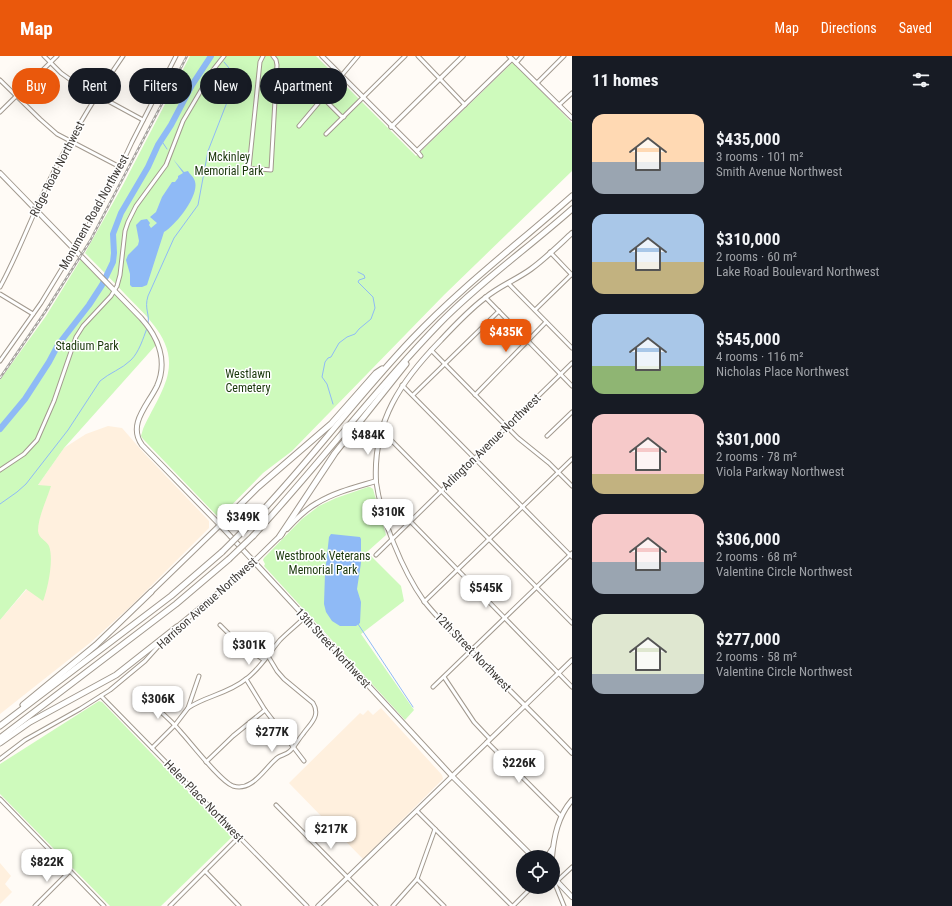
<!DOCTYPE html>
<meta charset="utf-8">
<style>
body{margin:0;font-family:"Roboto Condensed",sans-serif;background:#20242c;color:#f1f3f6;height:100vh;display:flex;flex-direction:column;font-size:15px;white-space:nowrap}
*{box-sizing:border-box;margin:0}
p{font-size:13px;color:#9ea1a6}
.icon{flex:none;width:22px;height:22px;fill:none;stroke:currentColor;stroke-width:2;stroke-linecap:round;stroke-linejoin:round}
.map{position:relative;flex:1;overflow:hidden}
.sheet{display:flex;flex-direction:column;background:#171b24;width:380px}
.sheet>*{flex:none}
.guide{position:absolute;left:12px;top:12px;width:380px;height:36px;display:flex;gap:8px}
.buttons{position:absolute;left:516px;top:794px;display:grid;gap:8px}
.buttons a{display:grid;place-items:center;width:44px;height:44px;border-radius:50%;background:#171b24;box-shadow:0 4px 16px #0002;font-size:20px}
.price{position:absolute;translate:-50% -34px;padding:0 9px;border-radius:8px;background:#fff;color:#222;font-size:13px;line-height:26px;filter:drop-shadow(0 1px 2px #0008)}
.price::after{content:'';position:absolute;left:50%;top:24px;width:12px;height:9px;margin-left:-6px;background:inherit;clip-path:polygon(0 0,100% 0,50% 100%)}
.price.on{background:#ea580c;color:#fff}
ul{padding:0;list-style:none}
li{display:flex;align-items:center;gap:12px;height:100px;padding:0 20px}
li span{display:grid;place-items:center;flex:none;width:112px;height:80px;border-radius:12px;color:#555}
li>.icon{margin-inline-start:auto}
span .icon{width:48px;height:48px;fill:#fffc;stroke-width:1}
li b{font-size:17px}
h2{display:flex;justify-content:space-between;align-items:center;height:48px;padding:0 20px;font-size:17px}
.pill{padding:0 14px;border-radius:18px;background:#171b24;box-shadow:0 4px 16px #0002;font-size:14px;line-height:36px}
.pill.on{background:#ea580c;color:#fff}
header{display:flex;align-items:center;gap:24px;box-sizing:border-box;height:56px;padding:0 20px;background:#ea580c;color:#fff}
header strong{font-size:19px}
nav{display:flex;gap:22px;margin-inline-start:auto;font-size:14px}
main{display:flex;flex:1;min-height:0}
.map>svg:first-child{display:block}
.built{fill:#fff0de}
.green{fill:#cefabc}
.water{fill:#8fbaf6}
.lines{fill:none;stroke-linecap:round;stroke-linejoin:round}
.stream{stroke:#8fbaf6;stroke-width:1}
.river{stroke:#8fbaf6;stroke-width:6}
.minor-casing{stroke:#a2998e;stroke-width:5}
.tertiary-casing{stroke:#a2998e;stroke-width:5.5}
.secondary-casing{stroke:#a2998e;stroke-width:6}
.motorway-casing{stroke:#a2998e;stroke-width:7}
.minor{stroke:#fff;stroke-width:3}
.tertiary{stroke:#fff;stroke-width:3.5}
.secondary{stroke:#fff;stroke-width:4}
.motorway{stroke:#fff;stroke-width:5}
.rail-casing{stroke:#a7a39f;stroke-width:2.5}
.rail{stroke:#fff;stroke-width:1;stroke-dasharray:3;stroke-linecap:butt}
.motorway-bridge-casing{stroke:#a2998e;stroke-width:7;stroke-linecap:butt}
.motorway-bridge{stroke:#fff;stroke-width:5}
.labels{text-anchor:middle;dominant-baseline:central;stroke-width:3;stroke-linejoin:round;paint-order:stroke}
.park-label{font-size:12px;fill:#1b380c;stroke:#fff}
.street-label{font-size:12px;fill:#3e3a36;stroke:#fff}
</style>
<header>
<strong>Map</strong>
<nav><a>Map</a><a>Directions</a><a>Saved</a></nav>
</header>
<main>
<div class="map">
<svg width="572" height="850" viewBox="0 0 572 850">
<rect width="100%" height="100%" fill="#fffbf6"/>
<!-- built -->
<g class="built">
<path d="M108 370 122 372 143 396 209 465V472L132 549 91 586 0 658V564L27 533 24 449 64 392 86 378Z"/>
<path d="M381 652 442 719 443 723 363 803 289 727 360 657 363 659 368 654 373 659Z"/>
<path d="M0 807 11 820 5 828 12 836 0 848Z"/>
</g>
<!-- green -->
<g class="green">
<path d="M190 0H316L416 100 513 6 572 67V115L444 239 292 395 263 417 219 462 143 383 141 380 143 373C150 357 165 334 168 317 175 284 146 260 125 238 112 224 98 210 85 197L123 129Z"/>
<path d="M81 203 151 276 156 289 64 392 38 429 51 430C47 443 38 461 38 475 39 483 46 484 49 490 54 503 48 532 43 545L26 533 0 564V324L46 260Z"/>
<path d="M368 431H370L373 433 386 479 367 496 401 530 404 545 361 578 414 654 405 664 264 510 265 508 263 504 264 502 302 463 319 450 336 442Z"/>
<path d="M99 645 102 646 232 781 161 850H110L0 738V708Z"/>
</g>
<!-- water -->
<g class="water">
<path d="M173 103 184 116 188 115C189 118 193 120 194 123 202 137 176 169 164 176L147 229 142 231H132L130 229V218L126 204 128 199 138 189 139 185 136 169 141 164 147 163 150 167 149 169 151 172 157 167 150 161 156 156 162 141 172 126H175L178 122V120L183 117Z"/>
<path d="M331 478 360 481 361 483V507L357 533 361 546 360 567 356 570H340L332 565 326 556 324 548 325 517 329 481Z"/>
</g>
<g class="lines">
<!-- stream -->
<g class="stream">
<path d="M161 84 167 93"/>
<path d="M148 267C150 258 144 253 148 240L174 182 198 149 208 95 231 36 239 24 224 6"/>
<path d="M333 348 327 328 322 321 325 306 328 302 331 301 339 287 347 281 355 278 359 273 371 263 375 252 373 241 358 226 359 224 365 222 364 219 358 216"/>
<path d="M0 448 17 436 26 428 68 374 100 325C109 317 122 313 131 304 139 296 143 283 147 272"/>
<path d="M358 568 413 651"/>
</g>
<!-- river -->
<path class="river" d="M0 373 25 343 49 306 58 289 89 249 102 229 113 206 114 197 113 178 121 157 148 111 158 89 171 69 192 29 211 0"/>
<!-- minor casing -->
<g class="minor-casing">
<g id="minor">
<path d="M44 0 61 17 75 27 143 64"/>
<path d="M263 0 260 6 249 112 271 114 277 9 276 4 273 0"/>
<path d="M418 0 465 49"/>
<path d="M516 7 522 0"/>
<path d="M0 24 40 63 57 78 120 111"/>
<path d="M537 27 564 0"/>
<path d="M323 42 341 60 344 61"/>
<path d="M559 49 572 37"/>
<path d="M0 56 57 0"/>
<path d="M299 70 358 0"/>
<path d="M326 78 405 0"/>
<path d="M417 95 421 100"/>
<path d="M550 196 572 219"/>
<path d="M508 227 572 292"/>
<path d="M0 231C16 202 28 170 42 140 65 90 92 45 123 0"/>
<path d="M0 238 33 258"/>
<path d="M485 241 572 330"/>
<path d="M535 254 572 218"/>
<path d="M431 294 507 371 518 382 549 407 572 430"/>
<path d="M0 305 41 247 91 165 117 118 132 86 176 0"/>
<path d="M402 329 572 501"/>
<path d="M413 339 499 255"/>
<path d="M475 339 546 266"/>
<path d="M380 377 388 381 572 567"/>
<path d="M547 380 572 356"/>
<path d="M0 414 24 398 37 384 54 345 76 281 83 270 111 240 117 230 120 219 125 175 128 166 136 150 166 109 183 65 213 14 224 0"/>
<path d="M410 465 572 631"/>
<path d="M376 499 572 307"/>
<path d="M424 546 572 403"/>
<path d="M220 569 236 585 264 604"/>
<path d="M444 621 474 666 490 683"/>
<path d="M246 623 265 654 304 705"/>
<path d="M433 631 572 497"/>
<path d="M101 640 307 850"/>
<path d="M152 648C162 657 172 665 180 675 191 687 220 725 233 730 252 736 264 713 277 702 281 699 286 699 290 695 295 690 298 684 303 678 310 668 321 660 313 647L284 623 277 615 268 600"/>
<path d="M188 652C205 640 228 638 246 623 260 613 269 597 280 584 288 576 297 569 305 561"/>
<path d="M487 686 561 760"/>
<path d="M152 692 175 669 188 652 199 620"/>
<path d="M0 703 25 684 80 653 110 634 145 605 163 585"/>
<path d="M206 706 233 680 265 654"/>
<path d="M0 743 104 850"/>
<path d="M276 749 376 850"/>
<path d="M417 755 512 850"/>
<path d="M205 815 239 850"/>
<path d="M417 823 444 850"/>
<path d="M553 823 564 850"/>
<path d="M557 825 572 811"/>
<path d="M35 850 70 815"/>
<path d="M170 850 239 781"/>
<path d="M393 850 417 823 435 773"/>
<path d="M513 850 532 831"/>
</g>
</g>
<!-- tertiary casing -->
<g class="tertiary-casing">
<g id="tertiary">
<path d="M322 0 417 95 512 3"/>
<path d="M509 0 572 62"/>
<path d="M391 71 463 0"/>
<path d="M376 425C381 462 402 514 424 545 437 562 454 578 469 593 503 628 538 662 572 697"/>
<path d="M318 850 572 604"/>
</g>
</g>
<!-- secondary casing -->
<g class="secondary-casing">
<g id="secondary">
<path d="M0 117 141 262C158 281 168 305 157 330 148 349 127 368 142 389L220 469 452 720 533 801"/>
<path d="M287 473C296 463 306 453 317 447 335 436 356 431 376 425 373 365 401 325 441 284 455 269 469 254 485 242 499 230 516 224 531 213 546 202 559 189 572 177"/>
<path d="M151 536 220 469"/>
<path d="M177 571 240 519 282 478"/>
<path d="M547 801 552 793"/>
<path d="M552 801C554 780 558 760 572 744"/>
<path d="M553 821 572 841"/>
</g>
</g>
<!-- motorway casing -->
<g class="motorway-casing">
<g id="motorway">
<path d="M220 469 258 431 331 368 376 317 382 313"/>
<path d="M246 472C305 412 354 344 412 283 461 231 518 188 572 140"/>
<path d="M253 480C317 411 374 335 439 268 480 226 528 192 572 153"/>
<path d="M280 480 335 397 406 308"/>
<path d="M23 649 96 589 151 536"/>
<path d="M0 670 171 540 222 496"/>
<path d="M0 682 176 548 229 503"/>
<path d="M0 687 30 666 116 619 177 571"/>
</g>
</g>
<!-- minor -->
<use href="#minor" class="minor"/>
<!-- tertiary -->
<use href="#tertiary" class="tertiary"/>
<!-- secondary -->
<use href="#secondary" class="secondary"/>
<!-- motorway -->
<use href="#motorway" class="motorway"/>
<!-- rail casing -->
<g class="rail-casing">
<path id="rail" d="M0 322 45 256 90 185 187 0"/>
</g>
<!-- rail -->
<use href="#rail" class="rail"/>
<!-- motorway-bridge casing -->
<g class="motorway-bridge-casing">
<g id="motorway-bridge">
<path d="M222 496 246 472"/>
<path d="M229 503 253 480"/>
</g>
</g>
<!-- motorway-bridge -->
<use href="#motorway-bridge" class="motorway-bridge"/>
</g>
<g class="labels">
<!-- park labels -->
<g class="park-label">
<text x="229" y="101">Mckinley<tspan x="229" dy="14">Memorial Park</tspan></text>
<text x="87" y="290">Stadium Park</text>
<text x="248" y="318">Westlawn<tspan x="248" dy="14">Cemetery</tspan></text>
<text x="323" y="500">Westbrook Veterans<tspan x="323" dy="14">Memorial Park</tspan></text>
</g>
<!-- street labels -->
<g class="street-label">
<text transform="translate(57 113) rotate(-63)">Ridge Road Northwest</text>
<text transform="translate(94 156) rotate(-61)">Monument Road Northwest</text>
<text transform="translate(491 386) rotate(-44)">Arlington Avenue Northwest</text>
<text transform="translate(207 547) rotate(-42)">Harrison Avenue Northwest</text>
<text transform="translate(333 592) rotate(47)">13th Street Northwest</text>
<text transform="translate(473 596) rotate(46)">12th Street Northwest</text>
<text transform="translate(204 745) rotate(46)">Helen Place Northwest</text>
</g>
</g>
</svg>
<div class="buttons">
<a><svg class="icon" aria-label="locate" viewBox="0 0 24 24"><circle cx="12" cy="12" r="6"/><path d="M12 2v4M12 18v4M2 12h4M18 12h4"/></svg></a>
</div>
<b class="price on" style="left:506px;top:297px">$435K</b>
<b class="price" style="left:368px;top:400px">$484K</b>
<b class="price" style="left:388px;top:477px">$310K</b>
<b class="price" style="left:243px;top:482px">$349K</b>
<b class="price" style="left:486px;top:553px">$545K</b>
<b class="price" style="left:249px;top:610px">$301K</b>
<b class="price" style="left:158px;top:664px">$306K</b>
<b class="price" style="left:272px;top:697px">$277K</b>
<b class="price" style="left:519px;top:728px">$226K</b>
<b class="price" style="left:331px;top:794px">$217K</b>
<b class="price" style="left:47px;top:827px">$822K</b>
<div class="guide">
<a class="pill on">Buy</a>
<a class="pill">Rent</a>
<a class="pill">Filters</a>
<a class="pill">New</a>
<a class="pill">Apartment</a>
</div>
</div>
<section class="sheet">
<h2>11 homes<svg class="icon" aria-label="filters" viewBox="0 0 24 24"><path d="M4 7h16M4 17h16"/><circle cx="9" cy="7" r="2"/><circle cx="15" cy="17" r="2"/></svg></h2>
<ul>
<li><span style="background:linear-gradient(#ffd9b3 60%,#9aa5b1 0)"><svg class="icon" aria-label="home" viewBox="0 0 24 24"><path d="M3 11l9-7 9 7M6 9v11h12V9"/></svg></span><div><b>$435,000</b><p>3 rooms · 101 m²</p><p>Smith Avenue Northwest</p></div></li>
<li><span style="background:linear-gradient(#a9c7e8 60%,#c2b280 0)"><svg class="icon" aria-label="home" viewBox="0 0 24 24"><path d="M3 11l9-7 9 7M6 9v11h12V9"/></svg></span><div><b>$310,000</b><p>2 rooms · 60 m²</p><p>Lake Road Boulevard Northwest</p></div></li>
<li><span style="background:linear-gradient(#a9c7e8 65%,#8fb573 0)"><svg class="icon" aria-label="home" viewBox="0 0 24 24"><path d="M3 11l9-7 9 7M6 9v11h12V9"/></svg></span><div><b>$545,000</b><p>4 rooms · 116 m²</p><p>Nicholas Place Northwest</p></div></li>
<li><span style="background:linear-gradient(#f6c9c9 75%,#c2b280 0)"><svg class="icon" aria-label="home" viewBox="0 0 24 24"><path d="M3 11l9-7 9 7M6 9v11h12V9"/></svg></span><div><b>$301,000</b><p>2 rooms · 78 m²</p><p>Viola Parkway Northwest</p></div></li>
<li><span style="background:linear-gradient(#f6c9c9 60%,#9aa5b1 0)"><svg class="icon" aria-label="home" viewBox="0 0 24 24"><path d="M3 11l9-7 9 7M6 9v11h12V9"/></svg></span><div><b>$306,000</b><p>2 rooms · 68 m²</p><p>Valentine Circle Northwest</p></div></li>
<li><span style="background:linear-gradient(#dfe7d0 75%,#9aa5b1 0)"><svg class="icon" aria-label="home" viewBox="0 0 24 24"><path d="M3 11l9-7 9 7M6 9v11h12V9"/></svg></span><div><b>$277,000</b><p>2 rooms · 58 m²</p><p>Valentine Circle Northwest</p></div></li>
</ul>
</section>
</main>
